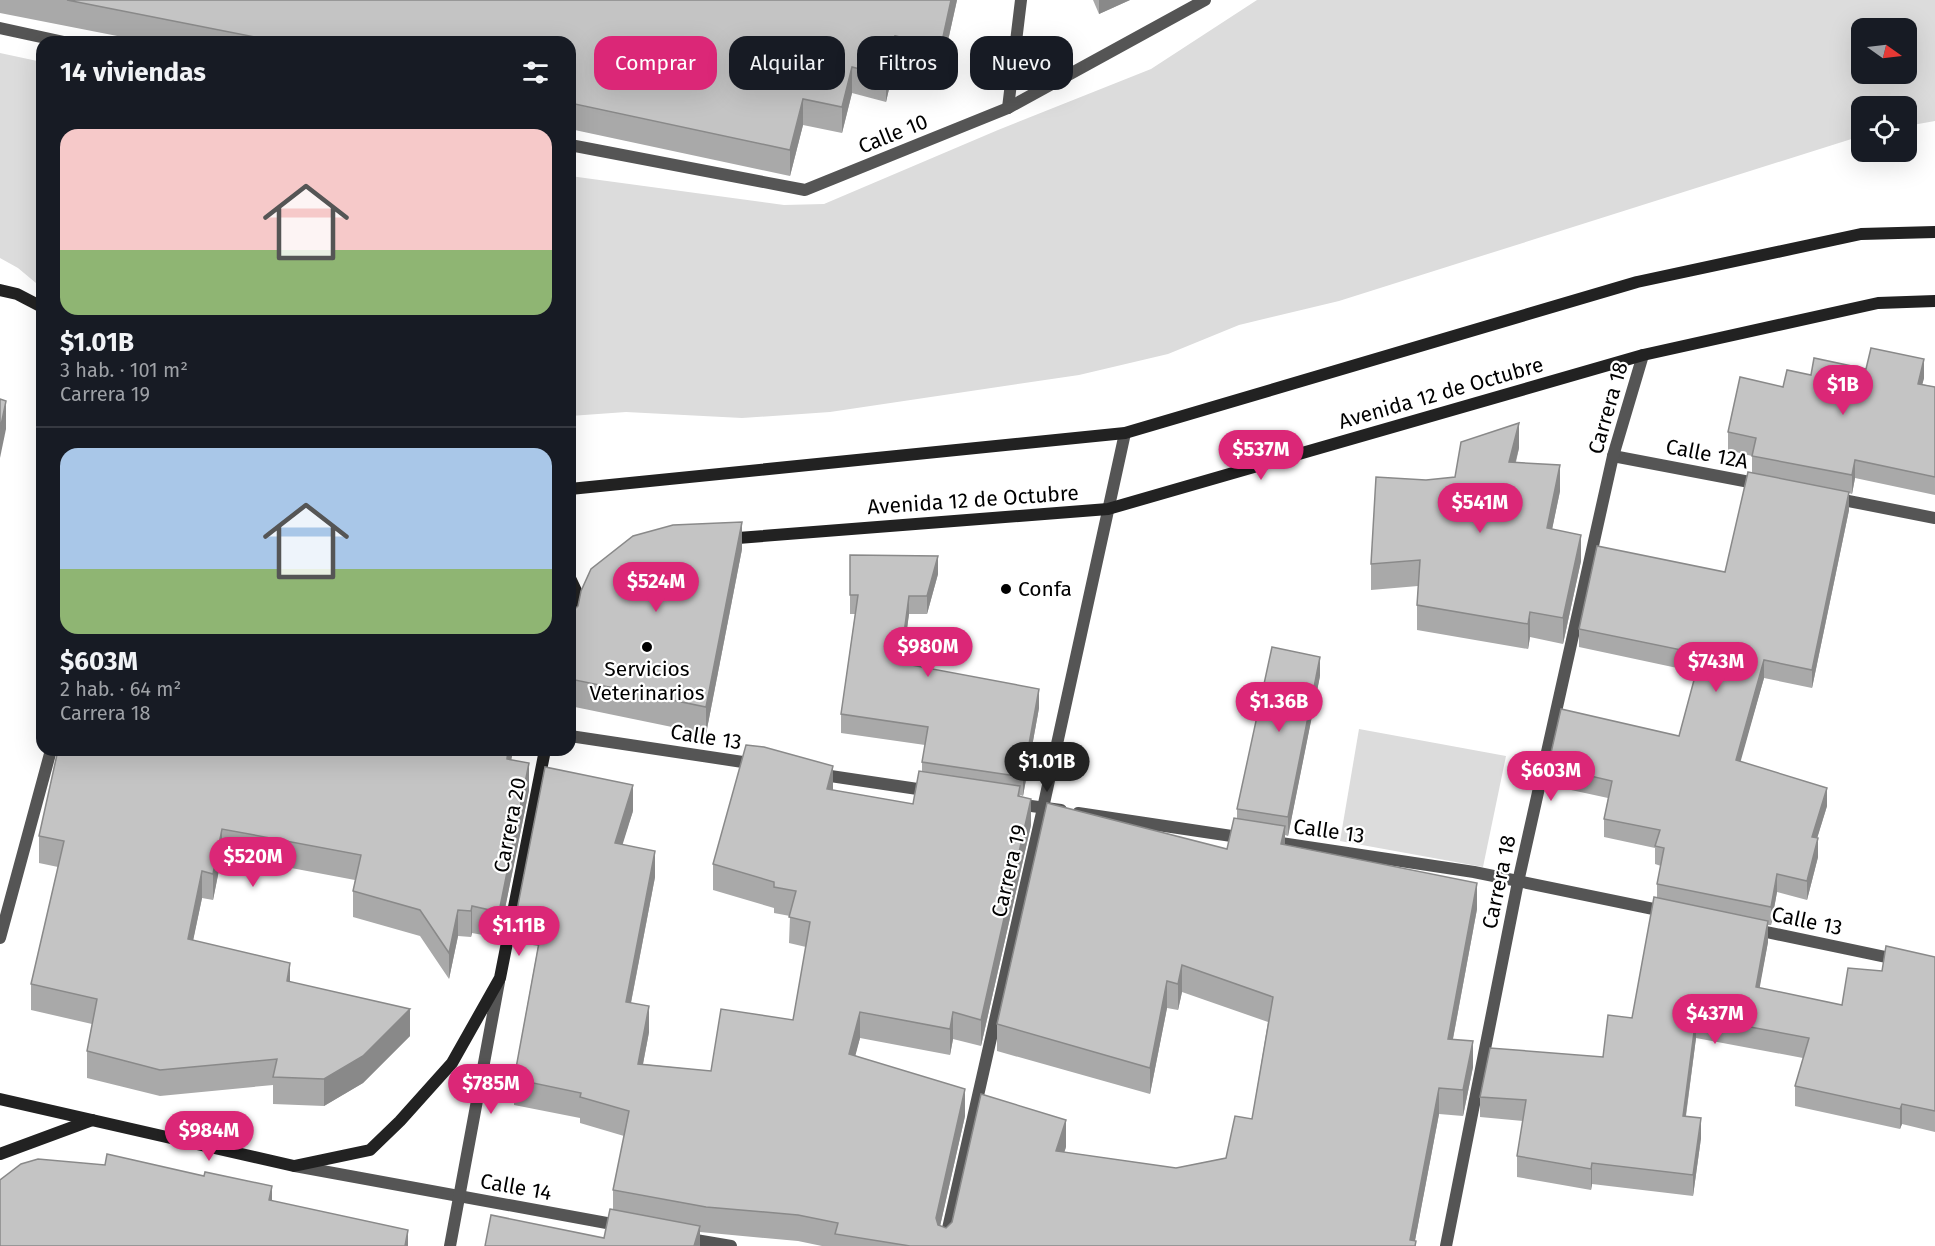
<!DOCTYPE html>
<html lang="es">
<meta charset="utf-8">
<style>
body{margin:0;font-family:"Fira Sans",sans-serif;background:#242831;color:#f1f3f6;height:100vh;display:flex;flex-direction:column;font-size:22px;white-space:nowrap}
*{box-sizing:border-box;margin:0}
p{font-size:20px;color:#9ea1a6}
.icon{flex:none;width:33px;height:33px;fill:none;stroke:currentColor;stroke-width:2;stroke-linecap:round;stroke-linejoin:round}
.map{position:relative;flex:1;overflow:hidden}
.details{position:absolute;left:36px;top:36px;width:540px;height:720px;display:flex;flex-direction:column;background:#171b24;border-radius:18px;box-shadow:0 6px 24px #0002}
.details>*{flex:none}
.hud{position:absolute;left:594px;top:36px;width:570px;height:54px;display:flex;gap:12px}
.needle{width:39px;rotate:104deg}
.controls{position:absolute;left:1851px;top:18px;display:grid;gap:12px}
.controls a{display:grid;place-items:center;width:66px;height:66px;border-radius:12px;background:#171b24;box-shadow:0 6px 24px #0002;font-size:30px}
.price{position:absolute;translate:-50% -51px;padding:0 14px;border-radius:21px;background:#db2777;color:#fff;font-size:20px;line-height:39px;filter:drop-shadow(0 2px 3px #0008)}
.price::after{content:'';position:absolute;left:50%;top:36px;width:18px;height:14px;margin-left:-9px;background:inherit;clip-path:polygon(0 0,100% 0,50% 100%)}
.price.active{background:#222;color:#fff}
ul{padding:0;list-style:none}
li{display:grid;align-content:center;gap:12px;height:318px;padding:0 24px}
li+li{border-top:2px solid #363941}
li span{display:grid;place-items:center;height:186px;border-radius:18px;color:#555}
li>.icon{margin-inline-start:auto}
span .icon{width:108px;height:108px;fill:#fffc;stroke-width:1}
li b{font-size:26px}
h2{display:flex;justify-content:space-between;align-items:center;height:72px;padding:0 24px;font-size:26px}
.chip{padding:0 21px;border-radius:18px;background:#171b24;box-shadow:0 6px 24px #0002;font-size:21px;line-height:54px}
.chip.active{background:#db2777;color:#fff}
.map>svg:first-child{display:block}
.green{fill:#dcdcdc;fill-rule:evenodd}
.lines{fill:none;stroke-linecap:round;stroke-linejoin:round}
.minor{stroke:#555;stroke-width:12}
.secondary{stroke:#222;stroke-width:12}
.wall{fill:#a9a9a9}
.shaded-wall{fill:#898989}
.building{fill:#c4c4c4;stroke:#898989;stroke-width:1.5}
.poi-dot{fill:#000;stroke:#fff;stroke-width:2}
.labels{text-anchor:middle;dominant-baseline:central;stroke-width:4.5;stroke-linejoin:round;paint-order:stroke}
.street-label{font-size:21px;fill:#000;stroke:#fff}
.poi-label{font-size:21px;fill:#000;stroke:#fff;text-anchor:start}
</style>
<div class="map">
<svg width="1935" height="1246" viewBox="0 0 1935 1246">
<rect width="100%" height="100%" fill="#fff"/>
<!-- green -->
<g class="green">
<path d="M1257 0H1935V121L1907 126 1906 106H1862L1861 136 1339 301 1239 325 1168 354 1079 375 830 412 742 418 626 412 570 416V176L784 205 824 204 998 130 1151 69ZM1906 28V74H1862V28Z"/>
<path d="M0 53 42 62V288L18 268 0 258Z"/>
<path d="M1359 729 1506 756 1483 867 1340 841Z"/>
</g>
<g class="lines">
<!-- minor -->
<g class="minor">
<path d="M0 28 64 42"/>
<path d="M1008 108 1021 0"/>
<path d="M570 145 805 190 1008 108 1205 0"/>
<path d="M1613 456 1760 484"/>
<path d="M1833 498 1935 518"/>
<path d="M570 736 756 764"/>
<path d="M817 774 931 791"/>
<path d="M1016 804 1061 810"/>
<path d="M1078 813 1245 838"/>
<path d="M1268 841 1474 872 1668 912"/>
<path d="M1752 929 1900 960"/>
<path d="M0 938 51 750"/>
<path d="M295 1166 623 1226"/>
<path d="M684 1238 731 1246"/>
<path d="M450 1246 499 982"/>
<path d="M944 1246 1043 808 1125 433"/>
<path d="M1446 1246 1518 882 1613 456 1643 355"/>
</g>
<!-- secondary -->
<g class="secondary">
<path d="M0 290 17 294 42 307"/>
<path d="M570 489 1125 433 1637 282 1861 234 1935 232"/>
<path d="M725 539 1108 509 1643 355 1878 303 1935 301"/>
<path d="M570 578 578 595"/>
<path d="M570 630 578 595"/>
<path d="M0 1099 294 1166 370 1150 400 1121 452 1063 500 978 545 750"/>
<path d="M0 1154 92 1120"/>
</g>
</g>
<!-- wall -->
<g class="wall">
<path d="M0 0H957L941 72 895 63 886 102 852 93 842 133 803 125 790 176 570 129V42H148L0 13Z"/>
<path d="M1093 0H1130L1099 14Z"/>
<path d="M1866 369 1924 378 1922 384 1935 387V495L1855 478 1852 494 1849 493V510L1812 688 1764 678 1740 761 1827 806 1817 838 1818 857 1807 900 1777 892 1771 925H1768V942L1759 988 1842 1005 1882 971 1935 957V1132L1902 1124 1900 1129 1795 1106V1086L1803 1058 1696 1038 1686 1116 1701 1138 1693 1196 1592 1184 1591 1190 1517 1177V1156L1523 1121 1480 1117V1097L1603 1057 1632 1018 1657 898V884L1661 866 1655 864V848L1604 837V819L1608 798 1548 785V766L1679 736 1696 672 1579 647V629L1725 572 1752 473V456L1728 450V432L1783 387 1811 375Z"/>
<path d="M1519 448 1516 462 1560 491 1552 529 1581 561 1563 644 1530 637 1528 649 1417 630V605L1418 586 1371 590V564L1455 477Z"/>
<path d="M742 549 706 734 570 706V630Z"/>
<path d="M850 555 938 574 927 614H909L902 664 1039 708 1023 796 1020 795 1031 825 981 1046 953 1039 950 1055 860 1038 855 1055 965 1116 940 1226 946 1228 1066 1147 1064 1152 1176 1168 1226 1158 1252 1119 1268 1022 1182 992 1178 1010 1167 1008 1150 1094 997 1051V1024L1227 849 1237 819V809L1320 676 1288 836 1285 835V845L1477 909 1453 1039 1473 1067 1463 1116 1439 1114 1415 1240 1416 1246H822L798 1241 700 1232V1246L604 1238 613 1210V1190L624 1136 580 1123V1118L514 1105V1079L538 946 516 942V915L633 811 622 844 655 877 631 1003 649 1032 643 1064 711 1071 793 1020 806 947 789 943 790 916 774 913V908L713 890V864L833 790 913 804 922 771V762L925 745 841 733V714L855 614H850Z"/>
<path d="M58 750H513L511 760 529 790 499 938 472 933 471 937 458 936 449 979 420 936 353 917V891L355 880 222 855 213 900 202 898 193 940 290 982 410 1036 363 1083 324 1106 273 1104V1085L160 1096 87 1078V1051L92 1024 31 1010V984L58 867 39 863V836Z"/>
</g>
<!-- shaded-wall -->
<g class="shaded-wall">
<path d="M951 0H957L941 72V46Z"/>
<path d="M1099 0H1130L1099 14Z"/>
<path d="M895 36V63L886 102V76Z"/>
<path d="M852 67V93L842 133V107Z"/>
<path d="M803 99V125L790 176V150Z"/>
<path d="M1924 359V378L1918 402V384Z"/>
<path d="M6 401V429L0 458V430Z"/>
<path d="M1519 423V448L1509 487V462Z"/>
<path d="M1855 460V478L1852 494V475Z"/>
<path d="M1560 465V491L1547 554V528Z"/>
<path d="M1849 492V510L1812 688V670Z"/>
<path d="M742 522V549L706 734V707Z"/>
<path d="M1581 535V561L1563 644V618Z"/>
<path d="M938 556V574L927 614V596Z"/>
<path d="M909 596V614L900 682V663Z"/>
<path d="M1530 612V637L1528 649V624Z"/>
<path d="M1320 657V676L1288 836V817Z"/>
<path d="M1764 660V678L1736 778V760Z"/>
<path d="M1039 689V708L1023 796V777Z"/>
<path d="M508 750H513L507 785V759Z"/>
<path d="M529 763V790L499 938V912Z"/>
<path d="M833 766V792L827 789Z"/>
<path d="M633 785V811L615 869V843Z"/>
<path d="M1827 788V806L1812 855V837Z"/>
<path d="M1031 799V825L981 1046V1020Z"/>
<path d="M1285 826V852L1281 844Z"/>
<path d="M222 829V855L213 900V874Z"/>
<path d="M1818 838V857L1807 900V881Z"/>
<path d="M655 851V877L626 1028V1002Z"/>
<path d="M202 871V898L188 965V939Z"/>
<path d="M1777 874V892L1771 925V907Z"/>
<path d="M1477 883V909L1448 1065V1039Z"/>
<path d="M472 906V933L471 937V911Z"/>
<path d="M458 910V936L449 979V953Z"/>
<path d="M1768 921V942L1756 1008V987Z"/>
<path d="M290 963V989L287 981Z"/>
<path d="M1182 965V992L1178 1010V984Z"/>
<path d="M1167 981V1008L1150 1094V1068Z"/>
<path d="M649 1006V1032L638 1090V1064Z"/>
<path d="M410 1009V1036L363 1083 324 1106V1079Z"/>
<path d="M860 1012V1038L849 1080V1054Z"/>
<path d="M953 1012V1039L950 1055V1029Z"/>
<path d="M1696 1017V1038L1683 1136V1116Z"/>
<path d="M1473 1041V1067L1463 1116V1090Z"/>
<path d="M1439 1088V1114L1414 1246 1410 1240Z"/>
<path d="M965 1089V1116L936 1244V1218Z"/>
<path d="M1902 1104V1124L1900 1129V1109Z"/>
<path d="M1701 1118V1138L1693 1196V1175Z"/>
<path d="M1066 1120V1147L1056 1178V1151Z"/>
<path d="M1592 1163V1184L1591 1190V1169Z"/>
<path d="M272 1186V1209L269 1200Z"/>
<path d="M700 1226V1246H694Z"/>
<path d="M408 1230V1246H405Z"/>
</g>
<!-- building -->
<g class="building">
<path d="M67 0H951L941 46 895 36 886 76 852 67 842 107 803 99 790 150 570 103V42H280Z"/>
<path d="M1871 348 1924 359 1918 384 1935 387V477L1855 460 1852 475 1752 456 1756 438 1728 432 1740 377 1783 387 1787 370 1811 375 1814 358 1866 369Z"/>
<path d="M0 399 6 401 0 430Z"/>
<path d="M1519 423 1509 462 1560 465 1547 528 1581 535 1563 618 1530 612 1528 624 1417 605 1420 560 1371 564 1376 477 1426 480 1455 477 1461 442Z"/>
<path d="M1748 472 1849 492 1812 670 1764 660 1736 760 1827 788 1812 837 1818 838 1807 881 1777 874 1771 907 1657 884 1664 848 1655 846 1660 830 1604 819 1612 781 1548 766 1561 709 1679 736 1701 654 1579 629 1597 546 1725 572Z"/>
<path d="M742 522 706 707 570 679V630L573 611 578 606 581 591 591 569 633 536 673 525Z"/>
<path d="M850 555 938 556 927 596H909L900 663 1039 689 1023 777 922 762 928 727 841 714 858 595H850Z"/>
<path d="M1272 647 1320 657 1288 817 1237 809Z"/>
<path d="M746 745 764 747 833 766 827 789 913 804 919 771 1020 786 1018 796 1031 799 981 1020 953 1012 950 1029 860 1012 849 1054 965 1089 936 1218 938 1225 946 1228 952 1222 981 1094 1066 1120 1056 1151 1176 1168 1226 1158 1235 1116 1252 1119 1273 997 1182 965 1178 984 1167 981 1150 1068 997 1024 1047 803 1227 849 1234 818 1285 826 1281 844 1477 883 1448 1039 1473 1041 1463 1090 1439 1088 1410 1240 1416 1241 1415 1246H910L835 1234 838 1223 798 1215 706 1207 613 1190 629 1111 580 1097 581 1093 514 1079 543 921 516 915 545 767 633 785 615 843 655 851 626 1002 649 1006 638 1064 711 1071 721 1009 793 1020 810 922 789 917 796 891 774 887V882L713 864Z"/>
<path d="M58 750H508L507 759 529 763 499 912 472 906 471 911 458 910 449 953 420 910 353 891 361 855 222 829 213 874 202 871 188 939 290 963 287 981 410 1009 363 1056 324 1079 273 1077 277 1059 160 1070 87 1051 97 999 31 984 64 841 39 836Z"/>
<path d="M1654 897 1768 921 1756 987 1842 1005 1848 968 1882 971 1886 946 1935 957V1111L1902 1104 1900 1109 1795 1086 1809 1038 1696 1017 1683 1116 1701 1118 1693 1175 1592 1163 1591 1169 1517 1156 1526 1100 1480 1097 1490 1048 1603 1057 1608 1015 1632 1018Z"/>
<path d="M107 1154 204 1176 205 1172 272 1186 269 1200 408 1230 405 1246H0V1180L21 1164 38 1159 105 1165Z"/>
<path d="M610 1209 700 1226 694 1246H485L491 1215 604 1238Z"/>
</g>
<!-- markers -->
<g class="poi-dot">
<circle cx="1006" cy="589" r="6"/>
<circle cx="647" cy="647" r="6"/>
</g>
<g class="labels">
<!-- street labels -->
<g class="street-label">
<text transform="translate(893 134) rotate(-22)">Calle 10</text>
<text transform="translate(1441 393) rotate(-16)">Avenida 12 de Octubre</text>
<text transform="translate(1608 408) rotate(-74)">Carrera 18</text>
<text transform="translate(1707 454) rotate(11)">Calle 12A</text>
<text transform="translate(973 500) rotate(-4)">Avenida 12 de Octubre</text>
<text transform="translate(706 737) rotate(9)">Calle 13</text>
<text transform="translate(510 825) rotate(-79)">Carrera 20</text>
<text transform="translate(1329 831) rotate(8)">Calle 13</text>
<text transform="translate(1009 871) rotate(-77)">Carrera 19</text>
<text transform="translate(1499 882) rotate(-78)">Carrera 18</text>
<text transform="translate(1807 921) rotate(12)">Calle 13</text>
<text transform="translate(516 1187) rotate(10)">Calle 14</text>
</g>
<!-- poi labels -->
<g class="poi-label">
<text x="1018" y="589">Confa</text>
<text x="647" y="669" text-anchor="middle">Servicios<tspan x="647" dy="24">Veterinarios</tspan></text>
</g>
</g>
</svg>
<div class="controls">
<a><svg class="needle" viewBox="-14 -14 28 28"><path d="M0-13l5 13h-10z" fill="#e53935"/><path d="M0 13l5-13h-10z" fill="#9ea1a6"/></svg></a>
<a><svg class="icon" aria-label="locate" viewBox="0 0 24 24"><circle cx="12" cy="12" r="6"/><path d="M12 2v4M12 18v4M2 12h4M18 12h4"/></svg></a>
</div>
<b class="price" style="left:1843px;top:416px">$1B</b>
<b class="price" style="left:1261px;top:481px">$537M</b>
<b class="price" style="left:1480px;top:534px">$541M</b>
<b class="price" style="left:656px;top:613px">$524M</b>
<b class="price" style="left:928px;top:678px">$980M</b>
<b class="price" style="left:1716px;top:693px">$743M</b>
<b class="price" style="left:1279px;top:733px">$1.36B</b>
<b class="price active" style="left:1047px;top:793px">$1.01B</b>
<b class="price" style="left:1551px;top:802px">$603M</b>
<b class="price" style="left:253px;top:888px">$520M</b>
<b class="price" style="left:519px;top:957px">$1.11B</b>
<b class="price" style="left:1715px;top:1045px">$437M</b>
<b class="price" style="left:491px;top:1115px">$785M</b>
<b class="price" style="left:209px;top:1162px">$984M</b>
<div class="hud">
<a class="chip active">Comprar</a>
<a class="chip">Alquilar</a>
<a class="chip">Filtros</a>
<a class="chip">Nuevo</a>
</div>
<section class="details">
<h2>14 viviendas<svg class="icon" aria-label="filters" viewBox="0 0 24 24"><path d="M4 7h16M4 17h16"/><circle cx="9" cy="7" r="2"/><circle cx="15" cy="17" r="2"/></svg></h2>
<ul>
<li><span style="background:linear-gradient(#f6c9c9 65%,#8fb573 0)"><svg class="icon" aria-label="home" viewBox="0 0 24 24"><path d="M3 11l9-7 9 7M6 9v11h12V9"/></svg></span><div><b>$1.01B</b><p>3 hab. · 101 m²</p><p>Carrera 19</p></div></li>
<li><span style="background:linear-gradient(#a9c7e8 65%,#8fb573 0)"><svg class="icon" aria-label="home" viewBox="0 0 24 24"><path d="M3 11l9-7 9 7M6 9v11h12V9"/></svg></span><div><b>$603M</b><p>2 hab. · 64 m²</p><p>Carrera 18</p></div></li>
</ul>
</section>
</div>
